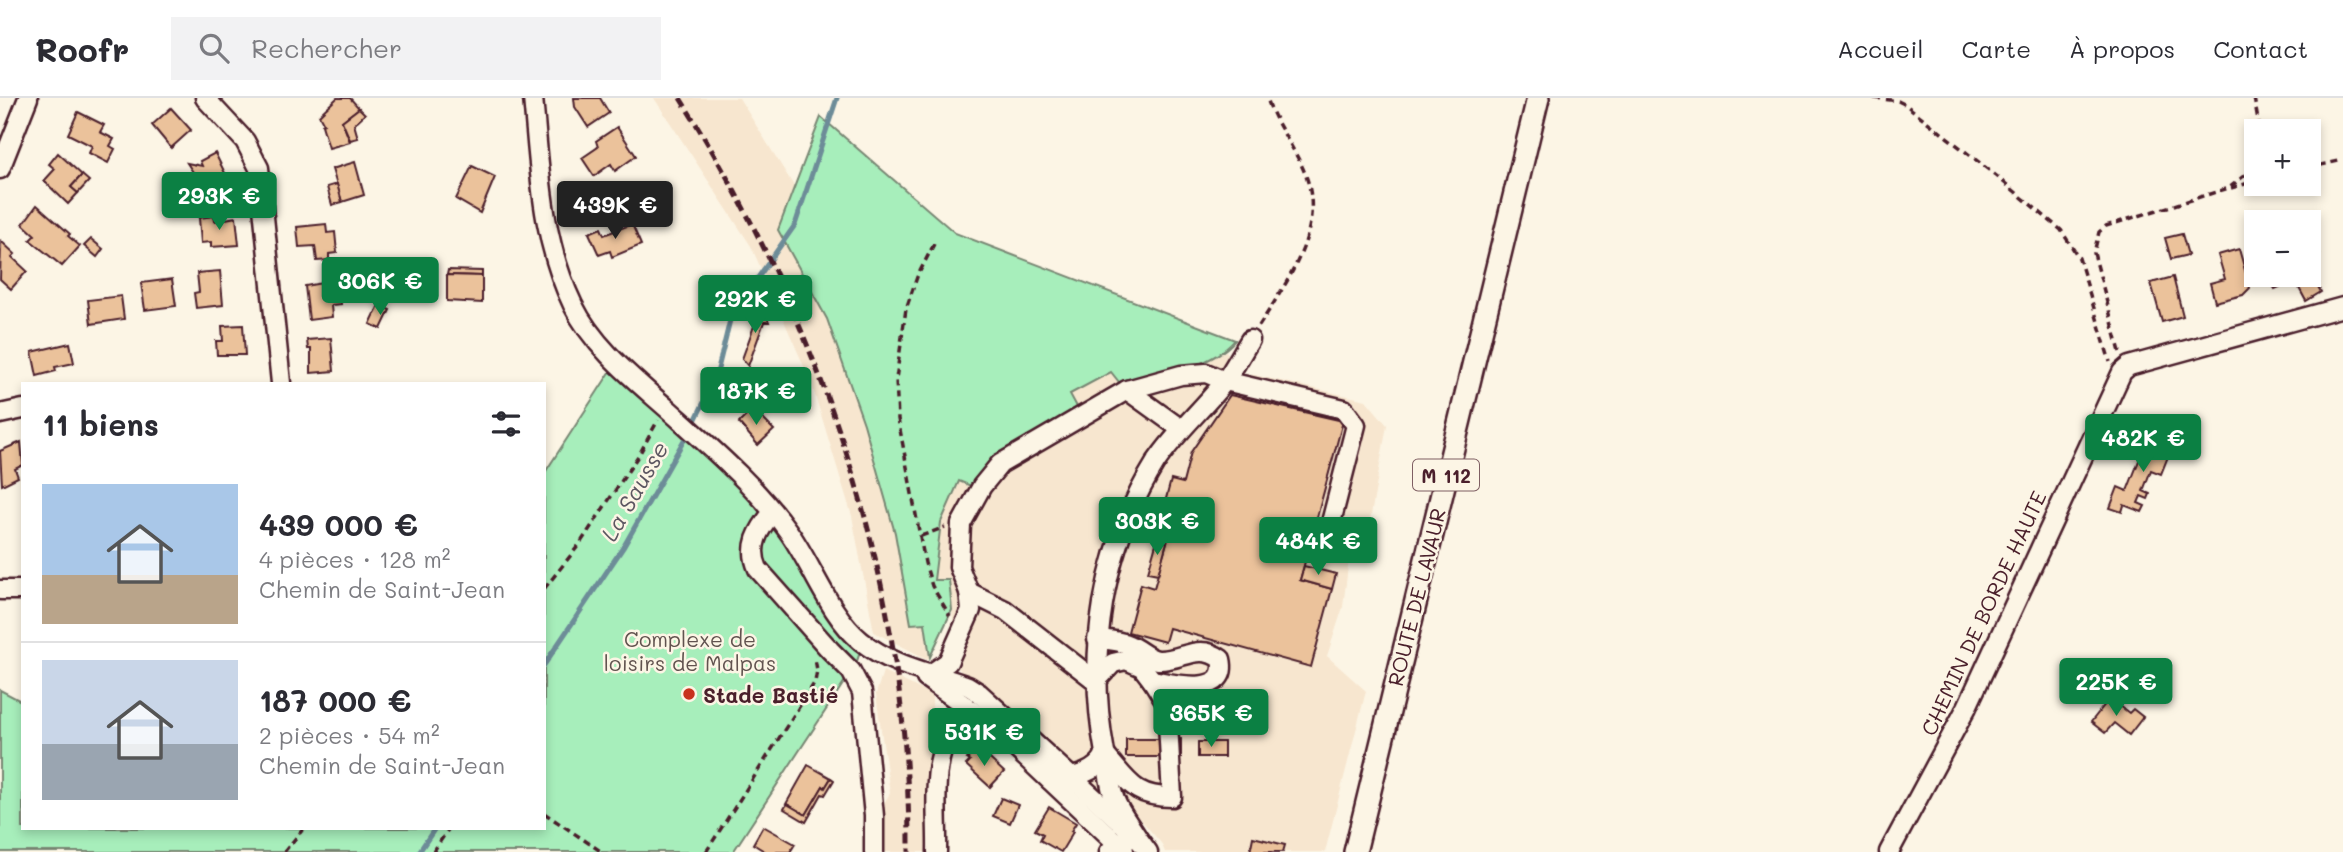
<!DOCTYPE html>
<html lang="fr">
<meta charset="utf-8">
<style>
body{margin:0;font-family:Mali,sans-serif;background:#f2f2f3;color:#2b2b33;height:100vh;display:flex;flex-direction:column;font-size:26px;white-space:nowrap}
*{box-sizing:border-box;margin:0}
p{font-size:23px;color:#7c7c81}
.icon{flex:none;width:38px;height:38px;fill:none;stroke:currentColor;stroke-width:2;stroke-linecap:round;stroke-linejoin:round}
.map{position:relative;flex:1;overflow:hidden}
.details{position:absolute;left:21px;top:284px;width:525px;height:448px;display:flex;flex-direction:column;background:#fff;border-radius:0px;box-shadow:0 4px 10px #0003}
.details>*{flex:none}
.fabs{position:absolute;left:2244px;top:21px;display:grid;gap:14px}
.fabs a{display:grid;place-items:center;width:77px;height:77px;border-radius:0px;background:#fff;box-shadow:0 4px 10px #0003;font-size:35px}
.price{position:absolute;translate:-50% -60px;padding:0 16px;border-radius:7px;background:#0b8043;color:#fff;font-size:23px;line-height:46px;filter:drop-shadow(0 2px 4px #0008)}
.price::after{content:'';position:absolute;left:50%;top:42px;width:21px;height:16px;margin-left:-10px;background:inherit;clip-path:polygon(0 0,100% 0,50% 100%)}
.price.current{background:#222;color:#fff}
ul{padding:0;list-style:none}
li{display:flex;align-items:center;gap:21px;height:175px;padding:0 21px}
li+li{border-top:2px solid #e1e1e2}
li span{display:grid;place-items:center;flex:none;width:196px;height:140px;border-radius:0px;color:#555}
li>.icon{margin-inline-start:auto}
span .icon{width:84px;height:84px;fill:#fffc;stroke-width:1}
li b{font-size:30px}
h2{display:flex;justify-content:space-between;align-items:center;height:84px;padding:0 21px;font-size:30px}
header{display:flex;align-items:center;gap:42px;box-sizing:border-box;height:98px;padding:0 35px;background:#fff;border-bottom:2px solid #e1e1e2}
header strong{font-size:33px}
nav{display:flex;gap:38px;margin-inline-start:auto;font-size:24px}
.search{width:490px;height:63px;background:#f2f2f3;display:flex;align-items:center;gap:18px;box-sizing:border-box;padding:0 24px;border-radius:0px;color:#7c7c81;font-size:26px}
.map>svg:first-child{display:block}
.built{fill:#f7e6cf}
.green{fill:#a7eebb;stroke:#788673;stroke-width:2}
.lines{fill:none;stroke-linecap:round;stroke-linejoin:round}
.stream{stroke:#6d8c98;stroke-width:5}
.building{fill:#ebc29b;stroke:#4a1f2b;stroke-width:2}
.minor-casing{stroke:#4a1f2b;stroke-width:23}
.major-casing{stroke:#4a1f2b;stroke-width:26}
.path{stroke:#4a1f2b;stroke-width:3.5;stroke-dasharray:7 5;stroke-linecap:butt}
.minor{stroke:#fcf5e5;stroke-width:18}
.major{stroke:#fcf5e5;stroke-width:21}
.rail{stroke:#4a1f2b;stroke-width:5;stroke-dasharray:10 5;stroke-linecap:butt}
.poi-dot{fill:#c8321e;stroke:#fcf5e5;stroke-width:2.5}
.labels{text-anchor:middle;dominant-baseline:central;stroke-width:5;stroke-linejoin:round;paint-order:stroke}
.shield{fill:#fcf5e5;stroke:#7f5f63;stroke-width:2}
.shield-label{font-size:19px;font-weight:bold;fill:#4a1f2b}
.street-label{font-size:21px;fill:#4a1f2b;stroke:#fcf5e5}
.park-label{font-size:21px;fill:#61534f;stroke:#fcf5e5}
.poi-label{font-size:21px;font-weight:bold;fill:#4a1f2b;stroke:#fcf5e5;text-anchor:start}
.water-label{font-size:23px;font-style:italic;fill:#5c5661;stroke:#fcf5e5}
</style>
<header>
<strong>Roofr</strong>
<div class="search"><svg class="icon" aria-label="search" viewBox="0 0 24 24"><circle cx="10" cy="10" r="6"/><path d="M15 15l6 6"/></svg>Rechercher</div>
<nav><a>Accueil</a><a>Carte</a><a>À propos</a><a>Contact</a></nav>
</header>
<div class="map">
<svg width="2343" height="754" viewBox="0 0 2343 754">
<rect width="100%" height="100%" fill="#fcf5e5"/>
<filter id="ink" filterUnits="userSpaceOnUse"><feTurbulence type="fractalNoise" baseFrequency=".0143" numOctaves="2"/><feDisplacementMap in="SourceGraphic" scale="14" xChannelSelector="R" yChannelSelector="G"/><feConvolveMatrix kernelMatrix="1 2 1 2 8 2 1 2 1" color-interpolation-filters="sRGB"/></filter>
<g filter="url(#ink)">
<!-- built -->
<g class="built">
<path d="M654 0H739L794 88 778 132 827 221 864 326 895 435 911 526 925 524 930 559 927 561 874 534 852 418 811 284 751 148Z"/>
<path d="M1226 253 1241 274 1366 302 1387 327 1368 434 1352 436 1343 509 1327 558 1366 593 1325 754H1165L1161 745 1141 722 1091 688 966 580 958 569 949 483 934 482 941 424 960 382 971 387 994 359 1077 310 1070 296 1112 274 1200 266Z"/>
<path d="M883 573 932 597 933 754H883V707L890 695 876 596Z"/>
</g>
<!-- green -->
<g class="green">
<path d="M821 19 955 135 1235 242C1211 270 1155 280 1119 284L1111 274 1070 296 1077 309 994 359 971 388 959 383 941 424 934 482H949L952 512 930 559 925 525 911 526 895 435 864 326 827 221 778 132Z"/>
<path d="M616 265 747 387 863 545 856 566 733 754H0V592L23 604V730H544V376Z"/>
</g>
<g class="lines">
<!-- stream -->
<g class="stream">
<path d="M693 327 716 279 731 218 795 127 837 0"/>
<path d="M544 567 624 448 688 335"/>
<path d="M419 754 435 730"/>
</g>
</g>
<!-- building -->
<g class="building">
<path d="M337 0H350L359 10 342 23 350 44 329 50 322 27 324 26 319 17Z"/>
<path d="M574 0H600L609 15 588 29 575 9Z"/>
<path d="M171 10 191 32 171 50 152 27Z"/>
<path d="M359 10 365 16 354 26 358 40 350 42 342 23Z"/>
<path d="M78 14 104 27 100 34 114 41 110 48 115 51 108 65 89 55 92 48 68 36Z"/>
<path d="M617 29 636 58 615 73 611 66 594 78 582 60 598 49 596 43Z"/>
<path d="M58 55 82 77 71 89 78 95 68 106 44 83 55 71 49 66Z"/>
<path d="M215 55 229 83 223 90 214 91 204 108V91L187 65 202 68 200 63Z"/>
<path d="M355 64 364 97 342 104 332 71Z"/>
<path d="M472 68 495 79 480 115 456 101Z"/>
<path d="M82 77 89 83 78 95 71 89Z"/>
<path d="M337 86 342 104 332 107 327 89Z"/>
<path d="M37 107 70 136 68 138 80 148 62 168 30 142 35 137 23 126Z"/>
<path d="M214 118 215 123 236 119 239 147 211 149V144L201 145 199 120Z"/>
<path d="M326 126 327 135 335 134 337 155 329 156V162L317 163 315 148 299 149 297 129Z"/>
<path d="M632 126 641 147 612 159 610 153 599 157 589 135 601 130 604 137Z"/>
<path d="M2182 136 2188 157 2171 161 2165 140Z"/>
<path d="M2311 140 2320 156 2308 163V141Z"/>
<path d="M91 141 103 151 97 159 84 148Z"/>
<path d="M1 143 15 156 12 159 27 173 11 191 0 181Z"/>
<path d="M2239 151 2250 190 2243 197 2215 204 2210 185 2225 181 2218 157Z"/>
<path d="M375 169 370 179 357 180 356 171Z"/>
<path d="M2308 171 2321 194 2306 203 2292 177H2308Z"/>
<path d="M448 172 482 173V178L447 177Z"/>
<path d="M220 173 223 207 196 210 194 195 199 194 197 175Z"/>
<path d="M447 177 482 178V205L447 203Z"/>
<path d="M2267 177H2279L2284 187 2275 191Z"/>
<path d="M2173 179 2183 218 2162 224 2151 185Z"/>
<path d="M172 181 176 208 145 212 141 185Z"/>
<path d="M339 182 341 206 331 207 332 219 309 222 305 188Z"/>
<path d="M121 198 124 221 91 226 88 202Z"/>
<path d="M762 206 769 224H764L748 268 742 261Z"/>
<path d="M379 207 390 212 381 231 370 226Z"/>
<path d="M243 227 245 257H217L216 243H223L222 228Z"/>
<path d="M331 240 334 273 311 275V251H308L307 242Z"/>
<path d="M70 245 74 265 55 269 56 273 37 278 32 254Z"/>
<path d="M1230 297 1343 323 1300 482 1332 491 1311 569 1169 530 1165 544 1128 534 1141 486 1154 490 1171 430 1159 427 1171 382 1183 385 1191 354Z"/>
<path d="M753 311 774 332 758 347 739 325Z"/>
<path d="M2149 337 2173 346 2161 376 2151 372 2143 393 2150 396 2148 401 2141 398 2138 405 2145 408 2142 414 2124 407 2122 414 2110 410 2118 389 2127 393Z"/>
<path d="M21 344 23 367 15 371 18 379 2 387 0 353Z"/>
<path d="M1157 442 1167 444 1158 476 1148 474Z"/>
<path d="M1304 468 1336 476 1332 491 1300 482Z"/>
<path d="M2110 600 2129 615 2133 611 2143 619 2129 637 2114 625 2105 635 2091 624Z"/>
<rect x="1126" y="641" width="55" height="18"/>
<rect x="1198" y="644" width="26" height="15"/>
<path d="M978 650 1004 674 990 689 966 667 970 663 967 661Z"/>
<path d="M808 667 831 680 825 690 823 688 806 717 786 706Z"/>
<path d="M831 680 834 682 825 697 822 696 806 724 784 711 787 706 806 717 823 688 825 690Z"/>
<path d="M1001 700 1018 707 1010 725 993 718Z"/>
<path d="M1049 709 1076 725 1071 733 1073 734 1061 754 1040 742 1043 736 1035 732Z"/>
<path d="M763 728 795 746 790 754H766L753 746Z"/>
<path d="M1253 739 1285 747 1283 754H1250Z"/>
</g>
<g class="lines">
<!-- minor casing -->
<g class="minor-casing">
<g id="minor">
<path d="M205 0 245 43 259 70 281 285"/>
<path d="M533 0C540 71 541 141 573 207 594 250 634 281 669 312 709 348 757 389 788 433 812 466 829 517 861 543 892 568 932 575 968 588L979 595 1137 739 1148 754"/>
<path d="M0 71 28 0"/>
<path d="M1127 292 1181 277 1206 275 1225 283 1344 311 1356 327 1325 448"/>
<path d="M0 316 23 311"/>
<path d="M773 414C758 432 748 449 758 471L830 552 851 573 862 594 874 718V754"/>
<path d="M0 492H23"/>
<path d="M969 494 1005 512 1096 583"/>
<path d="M1097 541C1108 542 1119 542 1129 547 1139 551 1148 561 1158 562 1182 563 1198 544 1221 561 1230 600 1173 586 1152 582"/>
<path d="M932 575 948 564 971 512 969 494 959 469 961 426 982 388 1000 366 1127 292 1181 331"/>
<path d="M926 580 988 624 1124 752"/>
<path d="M1050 682C1071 679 1094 678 1105 657 1129 684 1134 699 1172 699L1167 606 1152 582 1142 569 1126 562 1113 565 1096 583"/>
<path d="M937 754C938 712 930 669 951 631 955 622 959 614 966 608"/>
<path d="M1109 754 1117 744 1137 739C1130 727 1120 715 1115 702 1109 688 1108 670 1105 655 1086 555 1102 451 1156 364 1176 334 1203 311 1225 283 1234 270 1242 255 1250 242"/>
<path d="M1889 754 1967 609 2122 274 2129 268 2343 209"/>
</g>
</g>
<!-- major casing -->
<g class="major-casing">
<path id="major" d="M1355 754 1538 0"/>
</g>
<!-- path -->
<g class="path">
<path d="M1874 0 1898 3 1906 7 1994 76 2061 132 2079 160 2110 264"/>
<path d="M2254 0 2260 33"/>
<path d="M2308 70 2343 62"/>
<path d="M2231 90 2256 83"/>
<path d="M934 146 917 179 906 211 896 281 898 321 925 465 932 488 950 518"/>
<path d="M1259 228C1286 185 1326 132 1306 78 1296 51 1276 28 1267 0"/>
<path d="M2120 254 2094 155 2099 134 2106 128 2229 90 2251 72 2256 64"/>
<path d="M921 438 945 429"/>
<path d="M544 491 579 447 640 355 658 322"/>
<path d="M544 715 602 754"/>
<path d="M284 754 304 730"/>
<path d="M433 754 449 730"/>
<path d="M706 754 815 584 817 572 815 561"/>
</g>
<!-- minor -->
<use href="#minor" class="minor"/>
<!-- major -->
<use href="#major" class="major"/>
<!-- rail -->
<path class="rail" d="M680 0C822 225 910 486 909 754"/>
</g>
</g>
<!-- markers -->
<circle class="poi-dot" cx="689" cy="596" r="7"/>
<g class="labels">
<!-- shield labels -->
<rect class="shield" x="1413" y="361.5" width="66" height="31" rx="5"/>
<g class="shield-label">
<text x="1446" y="377">M 112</text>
</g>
<!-- street labels -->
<g class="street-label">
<text transform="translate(1416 499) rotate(-76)">ROUTE DE LAVAUR</text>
<text transform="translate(1983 515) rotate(-65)">CHEMIN DE BORDE HAUTE</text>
</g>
<!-- park labels -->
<g class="park-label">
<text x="690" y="540">Complexe de<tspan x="690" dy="24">loisirs de Malpas</tspan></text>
</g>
<!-- poi labels -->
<g class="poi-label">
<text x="703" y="596">Stade Bastié</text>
</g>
<!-- water labels -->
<g class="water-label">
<text transform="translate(634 393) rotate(-60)">La Sausse</text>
</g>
</g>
</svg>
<div class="fabs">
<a>+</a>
<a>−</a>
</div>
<b class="price" style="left:219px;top:134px">293K €</b>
<b class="price current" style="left:615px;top:143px">439K €</b>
<b class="price" style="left:380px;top:219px">306K €</b>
<b class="price" style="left:755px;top:237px">292K €</b>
<b class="price" style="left:756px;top:329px">187K €</b>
<b class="price" style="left:2143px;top:376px">482K €</b>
<b class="price" style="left:1157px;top:459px">303K €</b>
<b class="price" style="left:1318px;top:479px">484K €</b>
<b class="price" style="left:2116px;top:620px">225K €</b>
<b class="price" style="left:1211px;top:651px">365K €</b>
<b class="price" style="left:984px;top:670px">531K €</b>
<section class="details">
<h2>11 biens<svg class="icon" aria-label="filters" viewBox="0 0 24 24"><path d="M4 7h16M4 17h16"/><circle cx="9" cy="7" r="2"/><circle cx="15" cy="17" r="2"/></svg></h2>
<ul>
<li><span style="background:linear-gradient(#a9c7e8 65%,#b9a48a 0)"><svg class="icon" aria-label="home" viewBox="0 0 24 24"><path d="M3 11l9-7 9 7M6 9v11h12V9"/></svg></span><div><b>439 000 €</b><p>4 pièces · 128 m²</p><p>Chemin de Saint-Jean</p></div></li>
<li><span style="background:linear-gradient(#c9d6e8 60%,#9aa5b1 0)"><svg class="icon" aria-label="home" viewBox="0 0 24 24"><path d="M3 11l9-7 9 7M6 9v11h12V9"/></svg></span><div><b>187 000 €</b><p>2 pièces · 54 m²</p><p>Chemin de Saint-Jean</p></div></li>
</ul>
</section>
</div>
